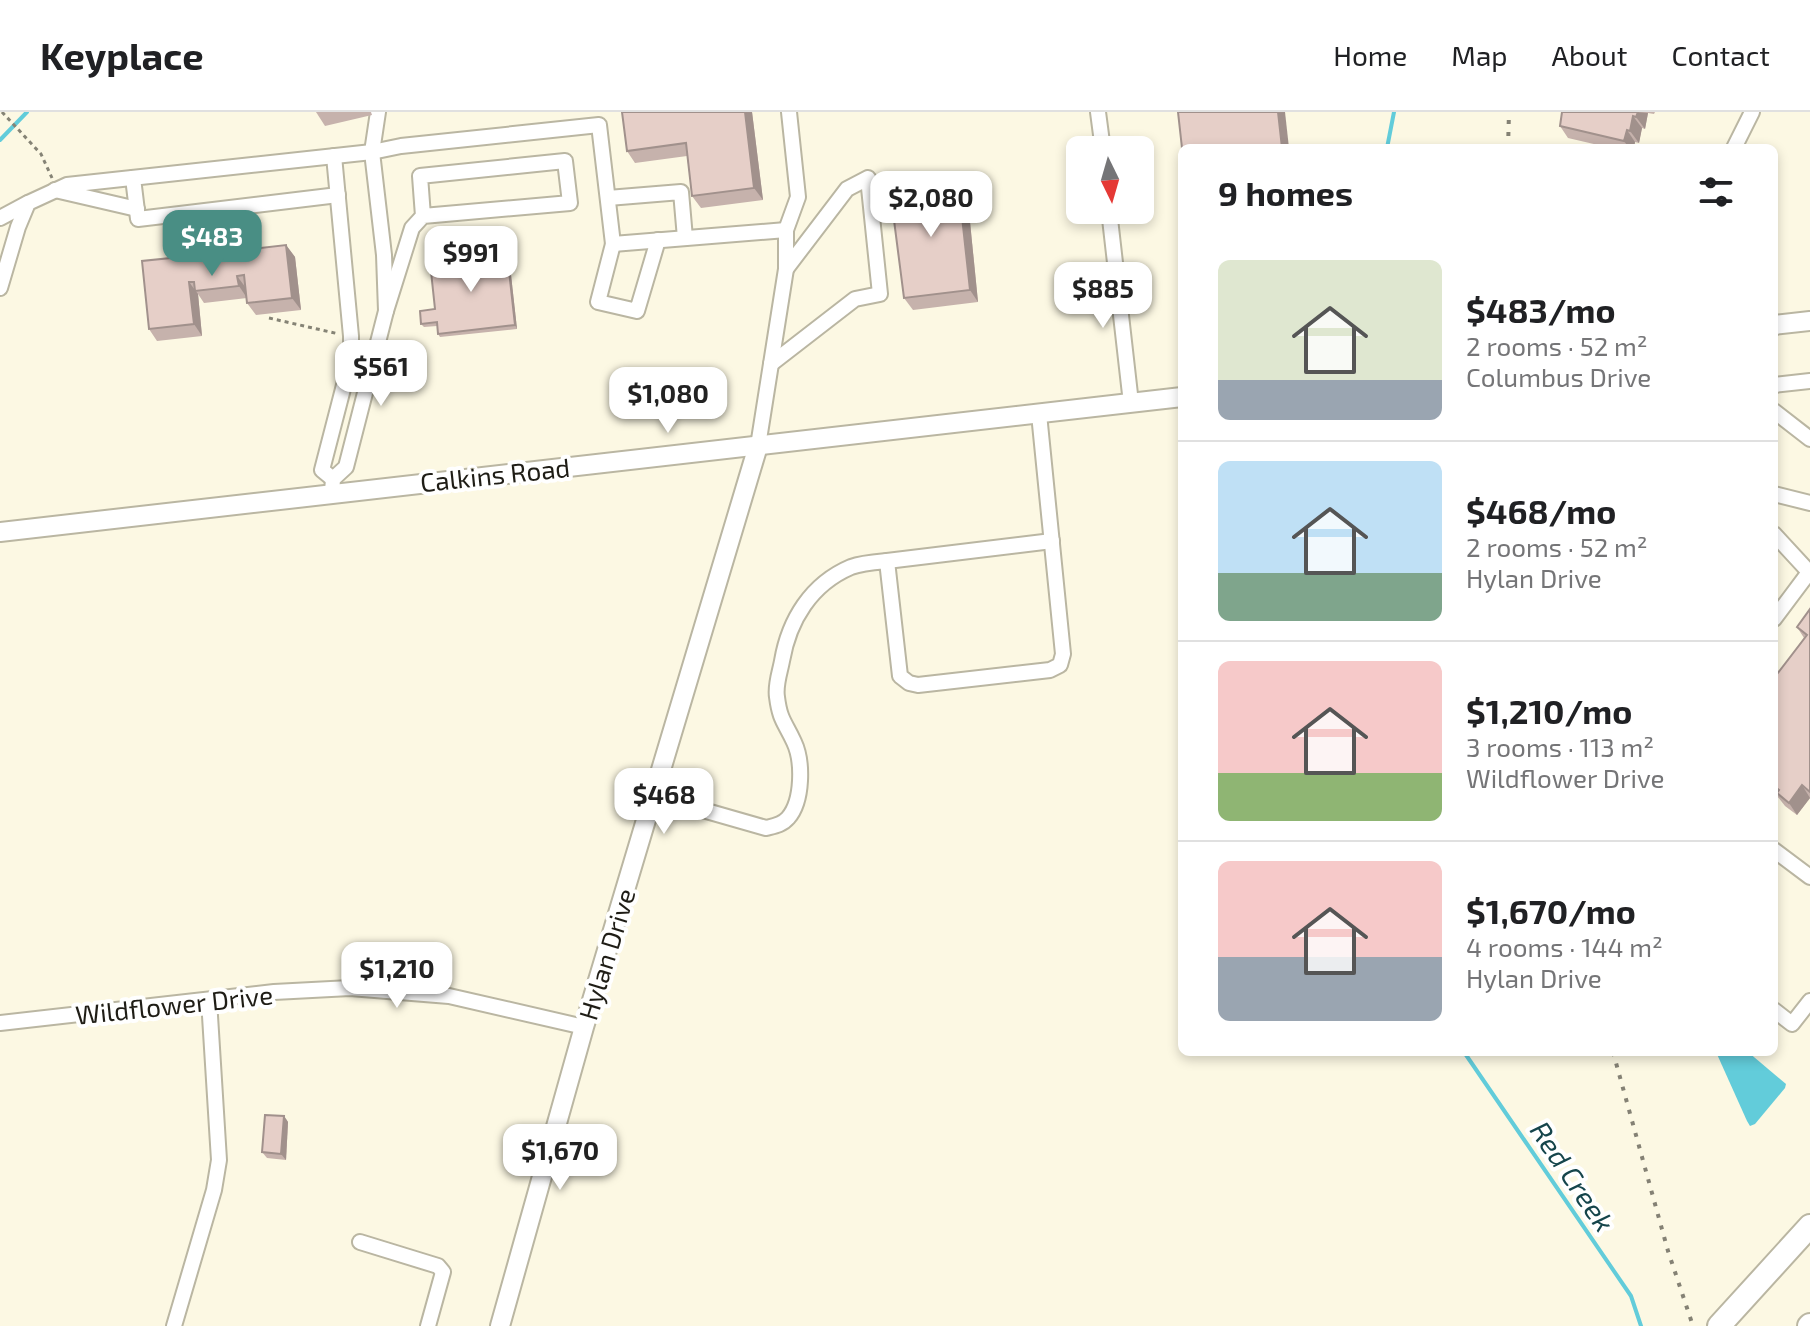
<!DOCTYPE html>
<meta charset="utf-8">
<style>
body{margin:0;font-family:"Exo 2",sans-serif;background:#f6f6f6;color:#202124;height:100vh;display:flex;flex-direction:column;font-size:30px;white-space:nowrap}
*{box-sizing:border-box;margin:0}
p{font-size:26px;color:#757577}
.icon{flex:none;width:44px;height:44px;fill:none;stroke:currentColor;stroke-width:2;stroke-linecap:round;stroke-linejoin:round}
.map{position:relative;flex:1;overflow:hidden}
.sheet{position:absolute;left:1178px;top:32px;width:600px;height:912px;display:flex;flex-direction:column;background:#fff;border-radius:12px;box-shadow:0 4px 12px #0003}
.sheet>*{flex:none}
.needle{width:52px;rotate:175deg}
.buttons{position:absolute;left:1066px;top:24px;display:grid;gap:16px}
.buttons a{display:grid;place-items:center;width:88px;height:88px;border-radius:12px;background:#fff;box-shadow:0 4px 12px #0003;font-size:40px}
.price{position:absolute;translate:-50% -68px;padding:0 18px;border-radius:16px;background:#fff;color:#222;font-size:26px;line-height:52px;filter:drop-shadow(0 2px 4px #0008)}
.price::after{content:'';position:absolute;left:50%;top:48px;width:24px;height:18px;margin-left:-12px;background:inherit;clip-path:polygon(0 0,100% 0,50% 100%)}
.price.current{background:#498e84;color:#fff}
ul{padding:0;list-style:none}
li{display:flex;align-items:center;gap:24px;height:200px;padding:0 40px}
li+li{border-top:2px solid #e0e0e0}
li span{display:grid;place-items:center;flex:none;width:224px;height:160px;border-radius:12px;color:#555}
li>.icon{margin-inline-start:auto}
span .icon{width:96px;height:96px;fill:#fffc;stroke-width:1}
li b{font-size:34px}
h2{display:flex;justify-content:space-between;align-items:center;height:96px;padding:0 40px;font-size:34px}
header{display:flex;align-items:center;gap:48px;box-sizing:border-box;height:112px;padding:0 40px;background:#fff;border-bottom:2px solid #e0e0e0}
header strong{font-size:38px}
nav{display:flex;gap:44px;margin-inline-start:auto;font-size:28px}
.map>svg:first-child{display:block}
.water{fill:#62ccda}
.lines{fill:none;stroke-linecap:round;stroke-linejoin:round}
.stream{stroke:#62ccda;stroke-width:4}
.minor-casing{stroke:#bab6a2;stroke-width:18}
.major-casing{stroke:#bab6a2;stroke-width:22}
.highway-casing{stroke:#bab6a2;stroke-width:26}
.path{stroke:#858375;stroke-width:3;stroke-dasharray:4 4;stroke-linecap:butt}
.minor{stroke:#fff;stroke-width:14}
.major{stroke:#fff;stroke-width:18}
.highway{stroke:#fff;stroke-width:22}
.rail{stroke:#848174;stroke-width:4;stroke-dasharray:4 8;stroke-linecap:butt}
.wall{fill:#c6b2ac}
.shaded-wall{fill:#a1918c}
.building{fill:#e6cfc8;stroke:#a1918c;stroke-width:2}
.labels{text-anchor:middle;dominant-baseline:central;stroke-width:8;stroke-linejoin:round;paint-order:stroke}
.street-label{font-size:26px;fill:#1f1d16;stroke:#fff}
.water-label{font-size:28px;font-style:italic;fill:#15454b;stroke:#fff}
</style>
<header>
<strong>Keyplace</strong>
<nav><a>Home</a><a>Map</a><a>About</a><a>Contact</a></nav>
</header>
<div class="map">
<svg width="1810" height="1214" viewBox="0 0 1810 1214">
<rect width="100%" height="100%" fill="#fcf8e3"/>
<!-- water -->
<path class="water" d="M1716 940H1748L1786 972 1785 976 1755 1012 1750 1014 1747 1009Z"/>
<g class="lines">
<!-- stream -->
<g class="stream">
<path d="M0 28 27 0"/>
<path d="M1387 36 1394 0"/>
<path d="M1464 940 1631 1184 1641 1214"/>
</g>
<!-- minor casing -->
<g class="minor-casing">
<g id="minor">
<path d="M1098 0 1103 38"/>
<path d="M1734 36 1752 0"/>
<path d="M133 66 138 107 338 83"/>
<path d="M55 78 137 97"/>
<path d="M608 86 681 80 685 126"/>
<path d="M1109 98 1131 291"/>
<path d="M0 106 28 91"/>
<path d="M613 132 598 190 637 199 658 128"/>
<path d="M0 176 18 115 28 91 67 73 372 40 401 34 599 13 613 132 786 118"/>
<path d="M386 199 412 116 423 104 570 91 565 49 420 64 423 104"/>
<path d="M771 252 855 187 880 182 868 66 847 77 786 157"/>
<path d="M1774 273 1810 269"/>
<path d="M1774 299 1810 327"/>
<path d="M758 334 786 157V118L798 85 789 0"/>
<path d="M333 367 322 358 351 246V224L334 44"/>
<path d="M332 380 333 367 346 355 386 199 384 143 372 40 378 0"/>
<path d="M1774 382 1810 391"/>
<path d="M1774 422 1810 461"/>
<path d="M887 449 1052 429"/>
<path d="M1774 507 1810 459"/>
<path d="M654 684 766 716C774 714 782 713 788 706 803 689 803 649 794 630 785 610 780 609 777 585 775 573 780 560 782 549 789 508 811 472 851 455 862 451 876 450 887 449L900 564 909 571 918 573 1050 558 1060 553 1063 542 1039 302"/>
<path d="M1774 738 1810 765"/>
<path d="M1774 898 1792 912 1810 889"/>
<path d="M0 911 274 880 350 876 449 884 584 915"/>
<path d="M360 1130 438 1154 443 1160 428 1214"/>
<path d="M174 1214 214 1078 219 1048 209 888"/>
</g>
</g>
<!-- major casing -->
<g class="major-casing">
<g id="major">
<path d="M1774 213 1810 209"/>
<path d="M0 420 1182 285"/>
<path d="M500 1214 584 915 758 334"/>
</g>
</g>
<!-- highway casing -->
<g class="highway-casing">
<g id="highway">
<path d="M1719 1214 1810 1114"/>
<path d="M1809 1214 1810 1213"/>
</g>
</g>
<!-- path -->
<g class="path">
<path d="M2 0 41 42 52 66"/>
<path d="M269 206 339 222"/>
</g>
<!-- minor -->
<use href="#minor" class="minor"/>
<!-- major -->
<use href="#major" class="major"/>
<!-- highway -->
<use href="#highway" class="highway"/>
<!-- rail -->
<g class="rail">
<path d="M1508 36 1509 0"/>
<path d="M1613 940 1668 1139 1693 1214"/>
</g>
</g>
<!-- wall -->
<g class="wall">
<path d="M316 0H371L372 3 325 14Z"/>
<path d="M622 0H752L763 88 701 96 692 84 687 44 635 51 627 39Z"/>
<path d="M1562 0H1655L1654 2 1648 1 1645 17 1642 16 1639 31 1635 30 1634 36H1611L1568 26 1560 14Z"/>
<path d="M967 80 978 190 913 198 904 186Z"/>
<path d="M286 133 295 145 301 198 256 203 247 191V186L204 191 198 182 202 224 157 229 149 217 142 149Z"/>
<path d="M509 145 517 217 440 225 438 222 437 214 424 215 421 212 435 197Z"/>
<path d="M1810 497V686L1797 703 1785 694 1774 680V566L1804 526 1797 515Z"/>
<path d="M284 1004 288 1010 286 1048 267 1046 262 1040Z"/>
</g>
<!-- shaded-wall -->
<g class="shaded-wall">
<path d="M745 0H752L763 88 754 76Z"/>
<path d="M1278 0H1285L1289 36H1282Z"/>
<path d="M1638 0 1648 1 1645 17 1636 5Z"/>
<path d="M1633 4 1642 16 1639 31 1630 19Z"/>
<path d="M1627 18 1635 30 1634 36H1629L1624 29Z"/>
<path d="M958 68 967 80 978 190 970 178Z"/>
<path d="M233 125 242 137 235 139Z"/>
<path d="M286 133 295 145 301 198 292 186Z"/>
<path d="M507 141 509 145 517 217 515 213Z"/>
<path d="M237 164 246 176 247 186 239 174Z"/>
<path d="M189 170 198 182 202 224 194 212Z"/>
<path d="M1802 673 1810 686 1797 703 1789 691Z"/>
<path d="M284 1004 288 1010 286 1048 281 1042Z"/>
</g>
<!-- building -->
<g class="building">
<path d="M622 0H745L754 76 692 84 686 31 627 39Z"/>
<path d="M1178 0H1278L1282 36H1182Z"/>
<path d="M1562 0H1638L1636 5 1633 4 1630 19 1627 18 1624 29 1560 14Z"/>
<path d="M958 68 970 178 904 186 890 77Z"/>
<path d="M233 125 235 139 286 133 292 186 247 191 244 163 237 164 239 174 195 179 194 170H189L194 212 149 217 142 149 190 144 188 130Z"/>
<path d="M507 141 515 213 438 222 437 210 421 212 420 199 435 197 430 150Z"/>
<path d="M1810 497V680L1802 673 1789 691 1777 681 1779 678 1774 674V566L1807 523 1797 515Z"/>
<path d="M265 1003 284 1004 281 1042 262 1040Z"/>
</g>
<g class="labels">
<!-- street labels -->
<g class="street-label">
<text transform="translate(495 362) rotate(-6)">Calkins Road</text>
<text transform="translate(606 842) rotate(-73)">Hylan Drive</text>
<text transform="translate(174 892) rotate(-6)">Wildflower Drive</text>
</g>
<!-- water labels -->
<g class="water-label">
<text transform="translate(1573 1064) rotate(56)">Red Creek</text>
</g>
</g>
</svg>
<div class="buttons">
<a><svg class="needle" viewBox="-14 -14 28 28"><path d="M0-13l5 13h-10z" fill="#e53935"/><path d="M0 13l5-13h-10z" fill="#757577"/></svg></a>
</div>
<b class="price" style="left:931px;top:127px">$2,080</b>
<b class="price current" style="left:212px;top:166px">$483</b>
<b class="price" style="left:471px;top:182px">$991</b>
<b class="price" style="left:1103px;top:218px">$885</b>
<b class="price" style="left:381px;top:296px">$561</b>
<b class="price" style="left:668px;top:323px">$1,080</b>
<b class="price" style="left:664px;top:724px">$468</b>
<b class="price" style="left:397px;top:898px">$1,210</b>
<b class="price" style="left:560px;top:1080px">$1,670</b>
<section class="sheet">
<h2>9 homes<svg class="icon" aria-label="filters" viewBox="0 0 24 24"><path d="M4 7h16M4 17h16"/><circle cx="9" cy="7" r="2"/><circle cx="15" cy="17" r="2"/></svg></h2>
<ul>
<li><span style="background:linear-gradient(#dfe7d0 75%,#9aa5b1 0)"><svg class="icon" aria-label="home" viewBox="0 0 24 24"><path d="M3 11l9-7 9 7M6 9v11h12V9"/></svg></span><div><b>$483/mo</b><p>2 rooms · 52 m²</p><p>Columbus Drive</p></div></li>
<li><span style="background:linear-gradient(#bfe0f5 70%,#7fa58c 0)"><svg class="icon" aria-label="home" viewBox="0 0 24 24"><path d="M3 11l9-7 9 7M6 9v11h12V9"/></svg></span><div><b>$468/mo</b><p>2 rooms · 52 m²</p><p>Hylan Drive</p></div></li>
<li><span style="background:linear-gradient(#f6c9c9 70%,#8fb573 0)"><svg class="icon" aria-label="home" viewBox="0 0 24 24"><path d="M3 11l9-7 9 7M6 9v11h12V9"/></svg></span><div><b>$1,210/mo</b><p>3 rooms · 113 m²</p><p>Wildflower Drive</p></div></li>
<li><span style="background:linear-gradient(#f6c9c9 60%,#9aa5b1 0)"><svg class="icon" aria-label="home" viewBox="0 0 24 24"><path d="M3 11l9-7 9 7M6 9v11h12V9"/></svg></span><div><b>$1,670/mo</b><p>4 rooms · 144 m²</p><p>Hylan Drive</p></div></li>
</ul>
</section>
</div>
